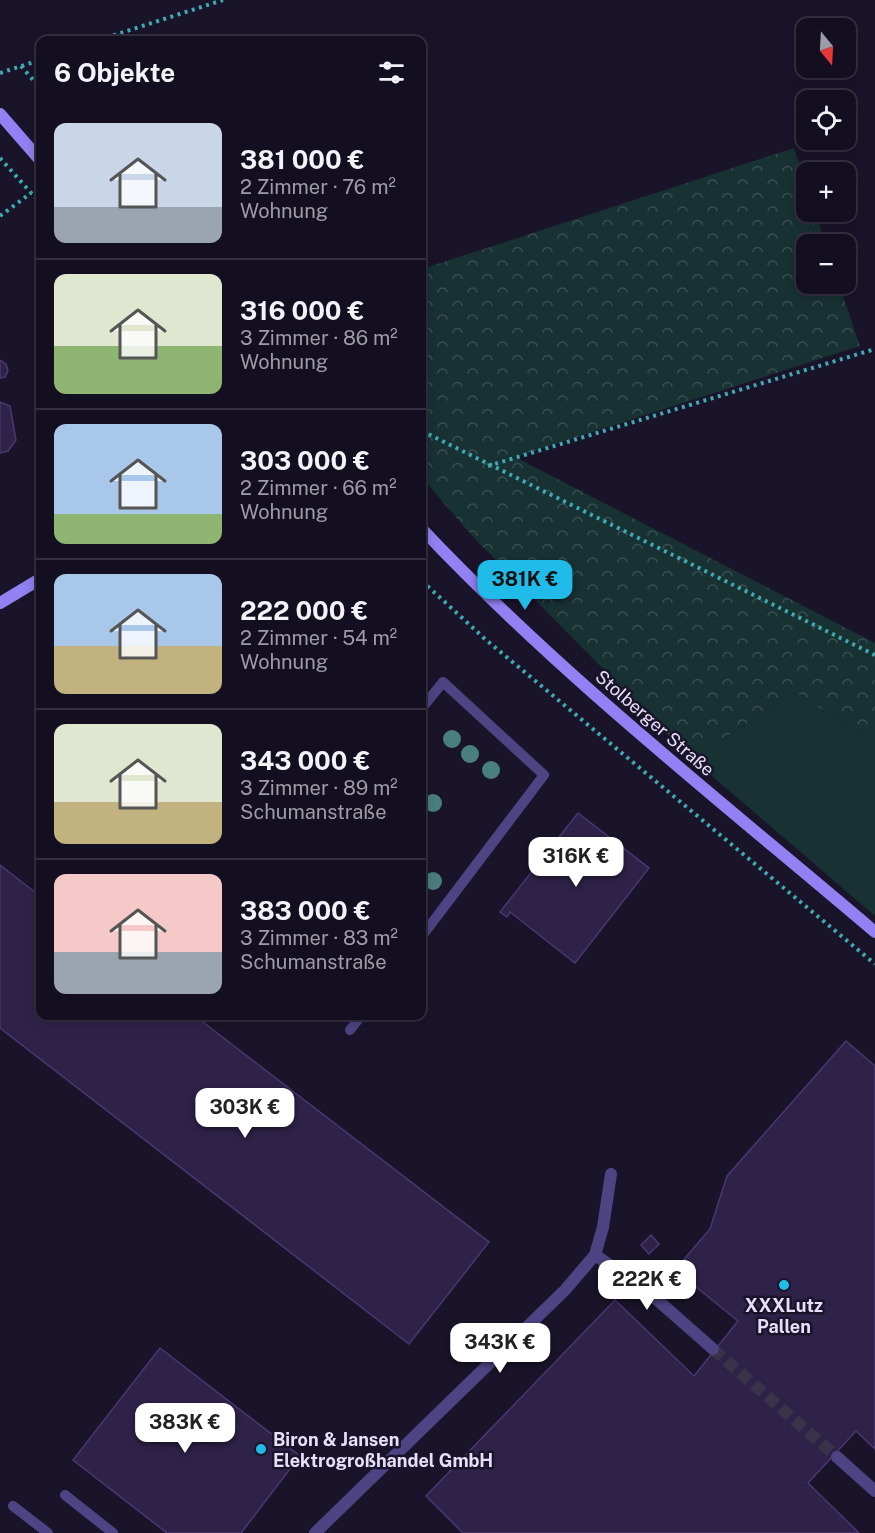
<!DOCTYPE html>
<html lang="de">
<meta charset="utf-8">
<style>
body{margin:0;font-family:"Public Sans",sans-serif;background:#211d2d;color:#f1f3f6;height:100vh;display:flex;flex-direction:column;font-size:22px;white-space:nowrap}
*{box-sizing:border-box;margin:0}
p{font-size:20px;color:#9d9ca5}
.icon{flex:none;width:33px;height:33px;fill:none;stroke:currentColor;stroke-width:2;stroke-linecap:round;stroke-linejoin:round}
.map{position:relative;flex:1;overflow:hidden}
.drawer{position:absolute;left:36px;top:36px;width:390px;height:984px;display:flex;flex-direction:column;background:#140f20;border-radius:12px;box-shadow:0 3px 15px #0003,0 0 0 2px #332f3e}
.drawer>*{flex:none}
.needle{width:39px;rotate:162deg}
.buttons{position:absolute;left:796px;top:18px;display:grid;gap:12px}
.buttons a{display:grid;place-items:center;width:60px;height:60px;border-radius:12px;background:#140f20;box-shadow:0 3px 15px #0003,0 0 0 2px #332f3e;font-size:30px}
.price{position:absolute;translate:-50% -51px;padding:0 14px;border-radius:12px;background:#fff;color:#222;font-size:20px;line-height:39px;filter:drop-shadow(0 2px 3px #0008)}
.price::after{content:'';position:absolute;left:50%;top:36px;width:18px;height:14px;margin-left:-9px;background:inherit;clip-path:polygon(0 0,100% 0,50% 100%)}
.price.selected{background:#20bbe8;color:#111}
ul{padding:0;list-style:none}
li{display:flex;align-items:center;gap:18px;height:150px;padding:0 18px}
li+li{border-top:2px solid #332f3e}
li span{display:grid;place-items:center;flex:none;width:168px;height:120px;border-radius:12px;color:#555}
li>.icon{margin-inline-start:auto}
span .icon{width:72px;height:72px;fill:#fffc;stroke-width:1}
li b{font-size:26px}
h2{display:flex;justify-content:space-between;align-items:center;height:72px;padding:0 18px;font-size:26px}
.map>svg:first-child{display:block}
.grass{fill:#183133}
.forest{fill:url(#forest-crowns)}
.building{fill:#2f2249;stroke:#4a3772;stroke-width:1.5}
.lines{fill:none;stroke-linecap:round;stroke-linejoin:round}
.street-tunnel{stroke:#39334a;stroke-width:12;stroke-dasharray:12 6;stroke-linecap:butt}
.path{stroke:#3eaab1;stroke-width:4;stroke-dasharray:3 4.5;stroke-linecap:butt}
.lane{stroke:#4e4484;stroke-width:10}
.street{stroke:#4e4484;stroke-width:12}
.secondary{stroke:#9281f2;stroke-width:12}
.tree{fill:#4a7f81}
.poi-dot{fill:#20bbe8;stroke:#1a142a;stroke-width:2}
.labels{text-anchor:middle;dominant-baseline:central;stroke-width:5;stroke-linejoin:round;paint-order:stroke}
.street-label{font-size:18px;fill:#e7e0fc;stroke:#1a142a}
.poi-label{font-size:18px;font-weight:bold;fill:#e7e0fc;stroke:#1a142a}
</style>
<div class="map">
<svg width="875" height="1533" viewBox="0 0 875 1533">
<defs>
<pattern id="forest-crowns" width="20" height="18" patternUnits="userSpaceOnUse" patternTransform="scale(1.5)"><rect width="20" height="18" fill="#183133"/><path d="M2 6a3 3 0 1 1 6 0M12 15a3 3 0 1 1 6 0" fill="none" stroke="#3a4f51"/></pattern>
</defs>
<rect width="100%" height="100%" fill="#1a142a"/>
<!-- grass -->
<path class="grass" d="M795 692 856 731 875 726V916L692 759Z"/>
<!-- forest -->
<path class="forest" d="M794 148 807 187V212H815L826 244H807V284H839L860 346 515 457 875 643V726L856 731 795 692 692 759 475 539 422 478V269Z"/>
<!-- building -->
<g class="building">
<path d="M0 360 6 364 8 371 5 377 0 378Z"/>
<path d="M0 402 10 406 16 440 8 451 0 453Z"/>
<path d="M578 813 649 868 575 963 510 912 507 917 500 912Z"/>
<path d="M0 865 40 896V1016H195L489 1242 409 1344 0 1028Z"/>
<path d="M846 1041 875 1066V1449L856 1431 808 1483 859 1533H463L426 1496 615 1300 694 1376 738 1321 675 1270 710 1229 727 1176Z"/>
<path d="M651 1235 659 1244 649 1254 641 1245Z"/>
<path d="M160 1348 300 1456 241 1533H167L73 1460Z"/>
</g>
<g class="lines">
<!-- street-tunnel -->
<path class="street-tunnel" d="M713 1349 837 1457"/>
<!-- path -->
<g class="path">
<path d="M99 40 223 0"/>
<path d="M21 66 40 88"/>
<path d="M0 73 40 60"/>
<path d="M0 158 40 203"/>
<path d="M0 216 31 193"/>
<path d="M422 431 875 655"/>
<path d="M488 466 875 349"/>
<path d="M422 581 485 639 875 964"/>
</g>
<!-- lane -->
<g class="lane">
<path d="M422 708 443 682 544 775 422 936"/>
<path d="M350 1030 361 1016"/>
<path d="M65 1495 113 1533"/>
<path d="M13 1506 48 1533"/>
</g>
<!-- street -->
<g class="street">
<path d="M595 1255 646 1290 713 1349"/>
<path d="M837 1457 875 1491"/>
<path d="M315 1533 565 1290 595 1255 603 1227 611 1174"/>
</g>
<!-- secondary -->
<g class="secondary">
<path d="M0 114 40 160"/>
<path d="M422 529C561 676 721 801 875 932"/>
<path d="M0 603 40 579"/>
</g>
</g>
<!-- trees -->
<g class="tree">
<circle cx="452" cy="739" r="9"/>
<circle cx="470" cy="754" r="9"/>
<circle cx="491" cy="770" r="9"/>
<circle cx="433" cy="803" r="9"/>
<circle cx="433" cy="881" r="9"/>
</g>
<!-- markers -->
<g class="poi-dot">
<circle cx="784" cy="1285" r="6"/>
<circle cx="261" cy="1449" r="6"/>
</g>
<g class="labels">
<!-- street labels -->
<g class="street-label">
<text transform="translate(655 723) rotate(41)">Stolberger Straße</text>
</g>
<!-- poi labels -->
<g class="poi-label">
<text x="784" y="1305">XXXLutz<tspan x="784" dy="21">Pallen</tspan></text>
<text x="273" y="1439" text-anchor="start">Biron &amp; Jansen<tspan x="273" dy="21">Elektrogroßhandel GmbH</tspan></text>
</g>
</g>
</svg>
<div class="buttons">
<a><svg class="needle" viewBox="-14 -14 28 28"><path d="M0-13l5 13h-10z" fill="#e53935"/><path d="M0 13l5-13h-10z" fill="#9d9ca5"/></svg></a>
<a><svg class="icon" aria-label="locate" viewBox="0 0 24 24"><circle cx="12" cy="12" r="6"/><path d="M12 2v4M12 18v4M2 12h4M18 12h4"/></svg></a>
<a>+</a>
<a>−</a>
</div>
<b class="price selected" style="left:525px;top:611px">381K €</b>
<b class="price" style="left:576px;top:888px">316K €</b>
<b class="price" style="left:245px;top:1139px">303K €</b>
<b class="price" style="left:647px;top:1311px">222K €</b>
<b class="price" style="left:500px;top:1374px">343K €</b>
<b class="price" style="left:185px;top:1454px">383K €</b>
<section class="drawer">
<h2>6 Objekte<svg class="icon" aria-label="filters" viewBox="0 0 24 24"><path d="M4 7h16M4 17h16"/><circle cx="9" cy="7" r="2"/><circle cx="15" cy="17" r="2"/></svg></h2>
<ul>
<li><span style="background:linear-gradient(#c9d6e8 70%,#9aa5b1 0)"><svg class="icon" aria-label="home" viewBox="0 0 24 24"><path d="M3 11l9-7 9 7M6 9v11h12V9"/></svg></span><div><b>381 000 €</b><p>2 Zimmer · 76 m²</p><p>Wohnung</p></div></li>
<li><span style="background:linear-gradient(#dfe7d0 60%,#8fb573 0)"><svg class="icon" aria-label="home" viewBox="0 0 24 24"><path d="M3 11l9-7 9 7M6 9v11h12V9"/></svg></span><div><b>316 000 €</b><p>3 Zimmer · 86 m²</p><p>Wohnung</p></div></li>
<li><span style="background:linear-gradient(#a9c7e8 75%,#8fb573 0)"><svg class="icon" aria-label="home" viewBox="0 0 24 24"><path d="M3 11l9-7 9 7M6 9v11h12V9"/></svg></span><div><b>303 000 €</b><p>2 Zimmer · 66 m²</p><p>Wohnung</p></div></li>
<li><span style="background:linear-gradient(#a9c7e8 60%,#c2b280 0)"><svg class="icon" aria-label="home" viewBox="0 0 24 24"><path d="M3 11l9-7 9 7M6 9v11h12V9"/></svg></span><div><b>222 000 €</b><p>2 Zimmer · 54 m²</p><p>Wohnung</p></div></li>
<li><span style="background:linear-gradient(#dfe7d0 65%,#c2b280 0)"><svg class="icon" aria-label="home" viewBox="0 0 24 24"><path d="M3 11l9-7 9 7M6 9v11h12V9"/></svg></span><div><b>343 000 €</b><p>3 Zimmer · 89 m²</p><p>Schumanstraße</p></div></li>
<li><span style="background:linear-gradient(#f6c9c9 65%,#9aa5b1 0)"><svg class="icon" aria-label="home" viewBox="0 0 24 24"><path d="M3 11l9-7 9 7M6 9v11h12V9"/></svg></span><div><b>383 000 €</b><p>3 Zimmer · 83 m²</p><p>Schumanstraße</p></div></li>
</ul>
</section>
</div>
